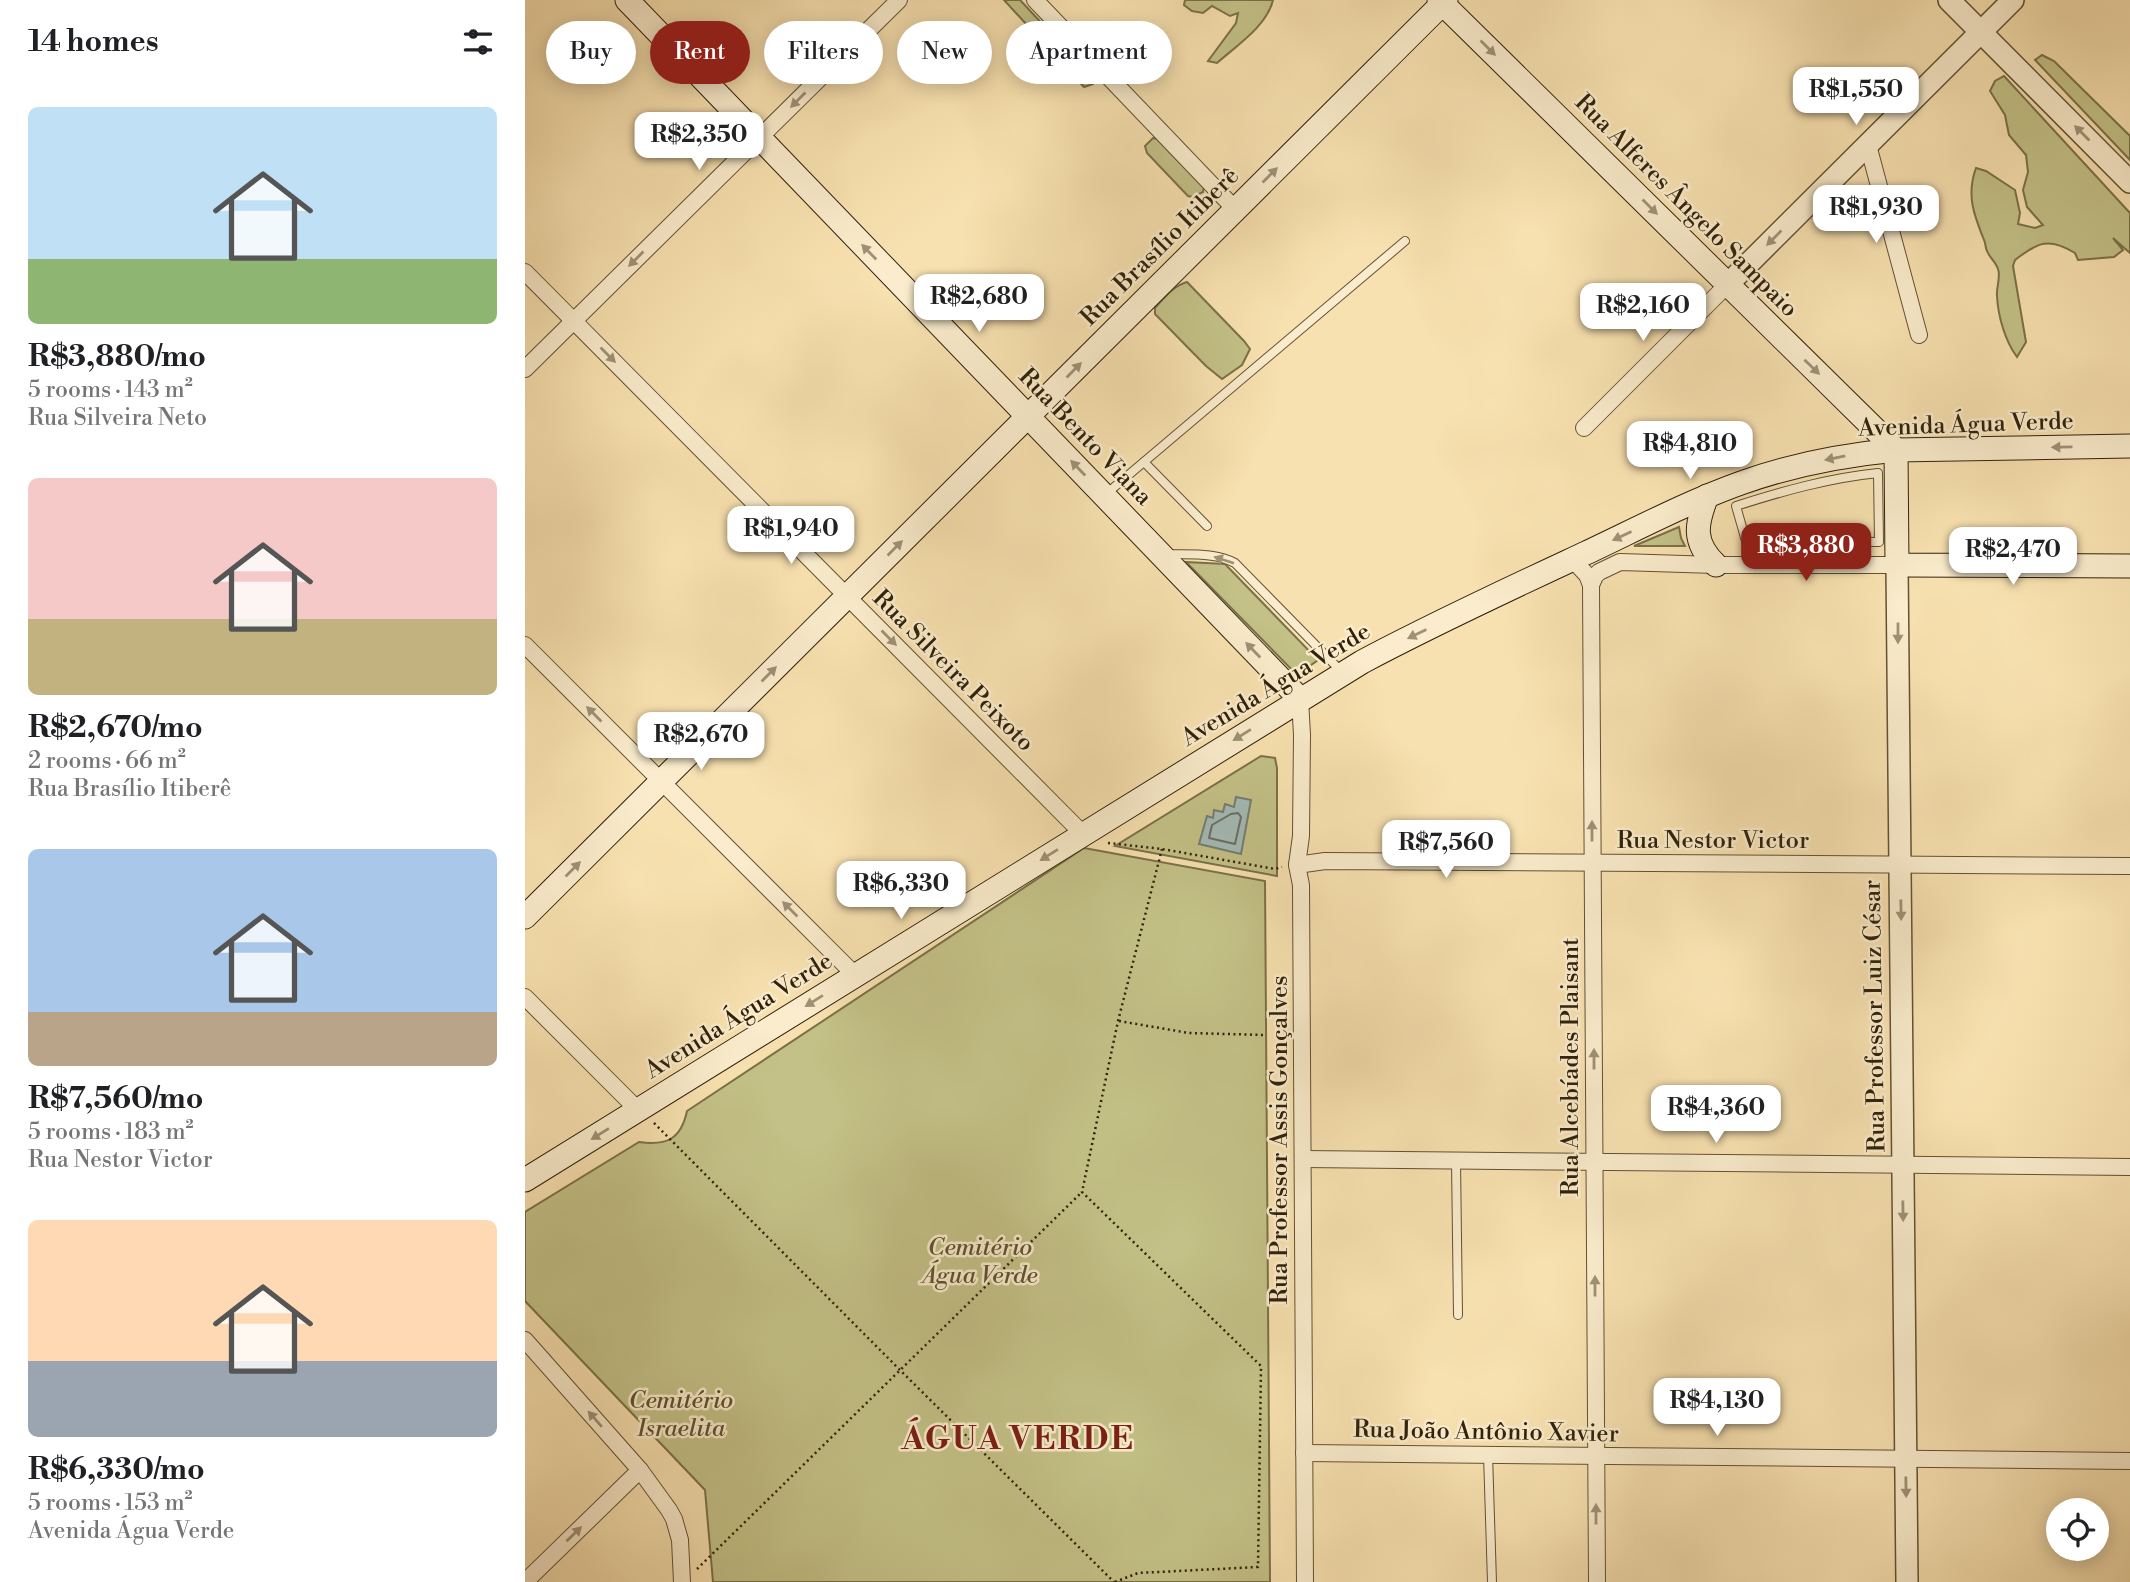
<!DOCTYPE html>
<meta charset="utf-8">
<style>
body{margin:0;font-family:"Libre Bodoni",serif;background:#f6f6f6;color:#202124;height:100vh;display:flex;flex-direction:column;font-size:26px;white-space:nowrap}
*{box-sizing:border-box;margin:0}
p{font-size:23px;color:#757577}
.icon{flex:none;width:38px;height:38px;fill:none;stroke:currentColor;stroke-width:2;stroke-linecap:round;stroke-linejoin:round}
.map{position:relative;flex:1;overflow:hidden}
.sheet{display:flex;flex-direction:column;background:#fff;width:525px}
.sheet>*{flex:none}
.banner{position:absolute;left:21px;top:21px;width:665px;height:63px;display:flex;gap:14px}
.buttons{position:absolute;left:1521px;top:1498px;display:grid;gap:14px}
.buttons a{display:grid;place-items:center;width:63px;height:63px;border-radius:50%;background:#fff;box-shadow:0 4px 18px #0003;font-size:35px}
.price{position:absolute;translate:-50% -60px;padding:0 16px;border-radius:14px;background:#fff;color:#222;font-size:23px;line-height:46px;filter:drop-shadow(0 2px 4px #0008)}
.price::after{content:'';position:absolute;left:50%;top:42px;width:21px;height:16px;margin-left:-10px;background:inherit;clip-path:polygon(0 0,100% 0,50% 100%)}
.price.on{background:#8f2418;color:#fff}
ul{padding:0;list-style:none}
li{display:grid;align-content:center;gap:14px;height:371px;padding:0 28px}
li span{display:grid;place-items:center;height:217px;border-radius:10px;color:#555}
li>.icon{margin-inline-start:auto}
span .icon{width:126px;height:126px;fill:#fffc;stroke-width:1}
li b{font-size:30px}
h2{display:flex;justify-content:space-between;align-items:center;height:84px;padding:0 28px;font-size:30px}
.tag{padding:0 24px;border-radius:32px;background:#fff;box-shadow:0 4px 18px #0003;font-size:24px;line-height:63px}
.tag.on{background:#8f2418;color:#fff}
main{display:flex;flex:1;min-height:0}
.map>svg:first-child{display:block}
.green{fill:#c3c187;stroke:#7a7149;stroke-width:2}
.water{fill:#a3bbb7;stroke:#757d72;stroke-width:2}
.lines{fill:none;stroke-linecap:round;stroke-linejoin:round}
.shore{stroke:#6a6e61;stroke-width:2}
.service-casing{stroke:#625134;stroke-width:10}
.minor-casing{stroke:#625134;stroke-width:18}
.tertiary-casing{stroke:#625134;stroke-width:24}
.secondary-casing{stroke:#30210b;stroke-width:25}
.path{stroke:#30210b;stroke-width:2.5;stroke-dasharray:2 3.5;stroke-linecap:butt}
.service{stroke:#faeccc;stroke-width:8}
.minor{stroke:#faeccc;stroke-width:16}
.tertiary{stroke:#faeccc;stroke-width:21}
.secondary{stroke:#faeccc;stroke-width:23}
.oneway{fill:#9f9175}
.labels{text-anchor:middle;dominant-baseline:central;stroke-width:5;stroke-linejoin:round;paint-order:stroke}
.street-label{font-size:24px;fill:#30210b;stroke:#faeccc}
.park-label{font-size:24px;font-style:italic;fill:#5c5130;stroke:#faeccc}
.district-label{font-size:32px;font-weight:bold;letter-spacing:2px;fill:#7a1f14;stroke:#faeccc}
</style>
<main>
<section class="sheet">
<h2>14 homes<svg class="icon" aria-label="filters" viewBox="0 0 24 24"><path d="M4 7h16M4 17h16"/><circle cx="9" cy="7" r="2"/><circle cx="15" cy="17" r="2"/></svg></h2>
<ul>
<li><span style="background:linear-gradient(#bfe0f5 70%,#8fb573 0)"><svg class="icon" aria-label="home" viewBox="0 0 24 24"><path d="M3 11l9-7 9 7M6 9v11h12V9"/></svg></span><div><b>R$3,880/mo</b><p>5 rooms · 143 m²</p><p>Rua Silveira Neto</p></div></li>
<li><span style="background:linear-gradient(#f6c9c9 65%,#c2b280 0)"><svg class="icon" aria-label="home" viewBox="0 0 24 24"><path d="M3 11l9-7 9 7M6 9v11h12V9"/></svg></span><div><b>R$2,670/mo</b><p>2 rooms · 66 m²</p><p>Rua Brasílio Itiberê</p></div></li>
<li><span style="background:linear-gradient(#a9c7e8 75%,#b9a48a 0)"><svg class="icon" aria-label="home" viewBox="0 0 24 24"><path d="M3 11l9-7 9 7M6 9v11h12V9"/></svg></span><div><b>R$7,560/mo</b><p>5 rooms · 183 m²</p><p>Rua Nestor Victor</p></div></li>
<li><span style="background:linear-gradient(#ffd9b3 65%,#9aa5b1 0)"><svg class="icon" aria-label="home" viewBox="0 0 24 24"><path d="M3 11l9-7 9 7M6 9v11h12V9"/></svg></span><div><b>R$6,330/mo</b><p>5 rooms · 153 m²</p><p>Avenida Água Verde</p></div></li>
</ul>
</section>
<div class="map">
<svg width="1605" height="1582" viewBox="0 0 1605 1582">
<rect width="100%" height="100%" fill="#f8e1b0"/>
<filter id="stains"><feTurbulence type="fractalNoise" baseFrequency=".00286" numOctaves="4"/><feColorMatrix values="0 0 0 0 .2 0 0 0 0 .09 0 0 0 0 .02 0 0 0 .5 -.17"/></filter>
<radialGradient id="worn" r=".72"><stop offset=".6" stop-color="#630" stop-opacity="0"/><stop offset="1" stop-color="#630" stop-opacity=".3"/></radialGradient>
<!-- green -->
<g class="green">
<path d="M479 0H495L569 79 568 84 559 87Z"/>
<path d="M660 0H748C742 26 711 46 692 63L683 61 711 23 713 13 705 16 687 6 678 13 667 11 659 5Z"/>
<path d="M1517 55 1529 61 1605 136V160L1510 60Z"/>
<path d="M1479 76 1605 213V253L1588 238 1598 250 1589 257 1553 260 1550 253C1524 237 1513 242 1490 260L1488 266 1501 342 1492 357C1480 341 1473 316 1472 296 1471 288 1476 277 1473 269 1471 262 1464 257 1462 251 1460 247 1461 244 1459 240 1449 215 1441 195 1451 168L1461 171 1490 190 1495 213 1493 224 1510 228 1518 225 1502 207 1498 190 1503 172 1501 155 1484 135 1480 115 1465 91 1470 81Z"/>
<path d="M628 138 632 139 679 187 678 192 668 197 663 196 622 153 620 146Z"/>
<path d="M662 282 719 341 725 349 717 365 697 379 681 366 630 314V308C639 298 648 286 662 282Z"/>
<path d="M1154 527 1156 538 1160 546H1109Z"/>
<path d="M661 562 700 564 793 660 772 675Z"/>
<path d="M736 756 750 758 752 768V876L590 846Z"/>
<path d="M559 848 740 881 745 1582H188L180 1490 0 1301V1212L114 1142C142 1146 156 1139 162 1111Z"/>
</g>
<!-- water -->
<path class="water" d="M711 797 726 800 716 854 674 844 682 816 688 818 689 810 698 812 700 804 709 807Z"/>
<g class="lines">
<!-- shore -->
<path class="shore" d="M713 813 716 817 710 844 684 838 687 825 706 814Z"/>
<!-- service casing -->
<g class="service-casing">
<g id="service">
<path d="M619 462 682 526"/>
<path d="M1353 473 1354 542 1221 541 1211 506C1258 491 1304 478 1353 473Z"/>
<path d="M581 494 880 241"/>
<path d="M641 554C664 555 690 552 710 563L816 671"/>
<path d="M931 1161 933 1315"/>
<path d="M963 1454 967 1582"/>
</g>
</g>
<!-- minor casing -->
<g class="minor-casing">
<g id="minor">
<path d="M510 0 710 209"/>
<path d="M1343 145 1394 335"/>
<path d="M0 272 558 834"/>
<path d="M0 369 374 0"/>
<path d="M1059 428 1203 284"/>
<path d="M1047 559 1062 575 1066 585 1072 1582"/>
<path d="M1066 585 1070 576 1074 572 1095 562 1191 565H1372"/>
<path d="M0 645 330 975"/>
<path d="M775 699 777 735 776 836 772 865 776 885 780 1582"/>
<path d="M772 865 800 861 1605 866"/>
<path d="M0 997 113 1110"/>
<path d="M778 1159 1605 1167"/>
<path d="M0 1340 115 1470 144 1510 149 1519 155 1540 157 1582"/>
<path d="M779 1453 1605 1461"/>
<path d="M0 1582 115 1470"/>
</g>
</g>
<!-- tertiary casing -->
<g class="tertiary-casing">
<g id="tertiary">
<path d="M1424 0 1605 182"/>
<path d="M1203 284 1488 0"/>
<path d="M1372 565 1382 1582"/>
</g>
</g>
<!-- secondary casing -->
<g class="secondary-casing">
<g id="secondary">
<path d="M102 0 775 699"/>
<path d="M914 0 1371 450 1372 565 1605 566"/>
<path d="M1182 496C1171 524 1167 542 1191 565"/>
<path d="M0 917 921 0"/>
<path d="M0 1180 837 662C910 623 986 588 1061 553 1112 529 1163 502 1216 483 1266 465 1319 455 1371 450L1605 446"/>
</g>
</g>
<!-- path -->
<g class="path">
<path d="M583 843 637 849 750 869 757 867"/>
<path d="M594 1021 664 1033 740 1035"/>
<path d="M129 1123 375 1370 589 1582"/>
<path d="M172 1569 557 1192"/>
<path d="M590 1582 613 1573 733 1567 736 1366 557 1192 593 1021 637 849"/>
</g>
<!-- service -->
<use href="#service" class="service"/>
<!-- minor -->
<use href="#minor" class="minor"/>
<!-- tertiary -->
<use href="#tertiary" class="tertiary"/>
<!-- secondary -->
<use href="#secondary" class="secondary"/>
</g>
<!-- one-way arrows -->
<defs><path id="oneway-solid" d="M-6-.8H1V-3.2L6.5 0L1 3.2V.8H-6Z" transform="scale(1.75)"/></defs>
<g class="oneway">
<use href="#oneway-solid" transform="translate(963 48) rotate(45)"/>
<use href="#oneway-solid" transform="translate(273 100) rotate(135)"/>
<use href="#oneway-solid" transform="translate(1557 133) rotate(-135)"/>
<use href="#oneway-solid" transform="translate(745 175) rotate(-45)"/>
<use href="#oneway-solid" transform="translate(1125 207) rotate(45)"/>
<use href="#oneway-solid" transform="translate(1249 238) rotate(135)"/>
<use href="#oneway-solid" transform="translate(344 252) rotate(-134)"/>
<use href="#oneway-solid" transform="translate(111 259) rotate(135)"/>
<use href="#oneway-solid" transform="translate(83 355) rotate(45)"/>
<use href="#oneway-solid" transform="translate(1287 367) rotate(44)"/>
<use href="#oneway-solid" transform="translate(549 370) rotate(-45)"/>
<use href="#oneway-solid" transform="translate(1537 447) rotate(179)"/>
<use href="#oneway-solid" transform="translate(1310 458) rotate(169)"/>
<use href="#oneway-solid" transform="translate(553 468) rotate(-134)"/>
<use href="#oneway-solid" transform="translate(1097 536) rotate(155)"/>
<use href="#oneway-solid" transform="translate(370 548) rotate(-45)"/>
<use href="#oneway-solid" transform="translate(699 560) rotate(-162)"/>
<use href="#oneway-solid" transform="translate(1373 633) rotate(90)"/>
<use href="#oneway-solid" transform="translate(892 634) rotate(154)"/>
<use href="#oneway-solid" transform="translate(364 638) rotate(45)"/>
<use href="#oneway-solid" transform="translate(728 650) rotate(-134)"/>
<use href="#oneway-solid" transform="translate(244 674) rotate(-45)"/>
<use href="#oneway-solid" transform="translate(69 714) rotate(-135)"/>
<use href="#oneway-solid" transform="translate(717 735) rotate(148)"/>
<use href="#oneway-solid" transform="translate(1067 831) rotate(-90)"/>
<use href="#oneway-solid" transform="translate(524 855) rotate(148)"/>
<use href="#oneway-solid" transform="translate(48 869) rotate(-45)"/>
<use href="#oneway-solid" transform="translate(265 909) rotate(-135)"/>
<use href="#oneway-solid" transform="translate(1376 910) rotate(89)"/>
<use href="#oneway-solid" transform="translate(289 1001) rotate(148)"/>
<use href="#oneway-solid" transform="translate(1069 1059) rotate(-90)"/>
<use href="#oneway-solid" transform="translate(75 1134) rotate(148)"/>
<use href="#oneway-solid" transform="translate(1378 1211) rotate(89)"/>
<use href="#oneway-solid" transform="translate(1070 1286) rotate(-90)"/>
<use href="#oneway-solid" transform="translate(70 1419) rotate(-131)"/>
<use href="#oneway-solid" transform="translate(1381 1487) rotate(89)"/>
<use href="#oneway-solid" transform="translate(1071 1514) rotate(-90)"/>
<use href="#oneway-solid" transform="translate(49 1534) rotate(-44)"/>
</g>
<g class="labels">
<!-- street labels -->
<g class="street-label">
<text transform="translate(1161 206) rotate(45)">Rua Alferes Ângelo Sampaio</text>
<text transform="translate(635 247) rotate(-45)">Rua Brasílio Itiberê</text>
<text transform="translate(1441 425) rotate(-2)">Avenida Água Verde</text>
<text transform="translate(560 437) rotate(46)">Rua Bento Viana</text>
<text transform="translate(428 671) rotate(45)">Rua Silveira Peixoto</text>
<text transform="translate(751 685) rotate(-31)">Avenida Água Verde</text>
<text x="1188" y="841">Rua Nestor Victor</text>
<text transform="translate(214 1016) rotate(-32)">Avenida Água Verde</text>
<text transform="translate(1350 1016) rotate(-91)">Rua Professor Luiz César</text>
<text transform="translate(1046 1067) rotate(-90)">Rua Alcebíades Plaisant</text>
<text transform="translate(755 1140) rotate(-90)">Rua Professor Assis Gonçalves</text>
<text transform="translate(961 1432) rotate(1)">Rua João Antônio Xavier</text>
</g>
<!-- park labels -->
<g class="park-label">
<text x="455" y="1248">Cemitério<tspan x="455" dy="28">Água Verde</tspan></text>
<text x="156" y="1401">Cemitério<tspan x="156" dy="28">Israelita</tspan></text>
</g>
<!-- district labels -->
<g class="district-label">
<text x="493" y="1439">ÁGUA VERDE</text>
</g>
</g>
<rect width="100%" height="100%" filter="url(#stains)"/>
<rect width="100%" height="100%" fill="url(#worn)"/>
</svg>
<div class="buttons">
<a><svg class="icon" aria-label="locate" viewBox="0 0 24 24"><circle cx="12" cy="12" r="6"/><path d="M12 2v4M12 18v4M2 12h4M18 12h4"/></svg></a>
</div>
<b class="price" style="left:1331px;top:127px">R$1,550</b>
<b class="price" style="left:174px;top:172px">R$2,350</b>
<b class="price" style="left:1351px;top:245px">R$1,930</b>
<b class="price" style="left:454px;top:334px">R$2,680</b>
<b class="price" style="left:1118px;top:343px">R$2,160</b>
<b class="price" style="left:1165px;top:481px">R$4,810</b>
<b class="price" style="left:266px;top:566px">R$1,940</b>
<b class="price on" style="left:1281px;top:583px">R$3,880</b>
<b class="price" style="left:1488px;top:587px">R$2,470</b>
<b class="price" style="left:176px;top:772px">R$2,670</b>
<b class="price" style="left:921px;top:880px">R$7,560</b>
<b class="price" style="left:376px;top:921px">R$6,330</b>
<b class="price" style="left:1191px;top:1145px">R$4,360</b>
<b class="price" style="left:1192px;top:1438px">R$4,130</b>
<div class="banner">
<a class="tag">Buy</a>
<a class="tag on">Rent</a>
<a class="tag">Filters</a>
<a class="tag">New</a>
<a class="tag">Apartment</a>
</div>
</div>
</main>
